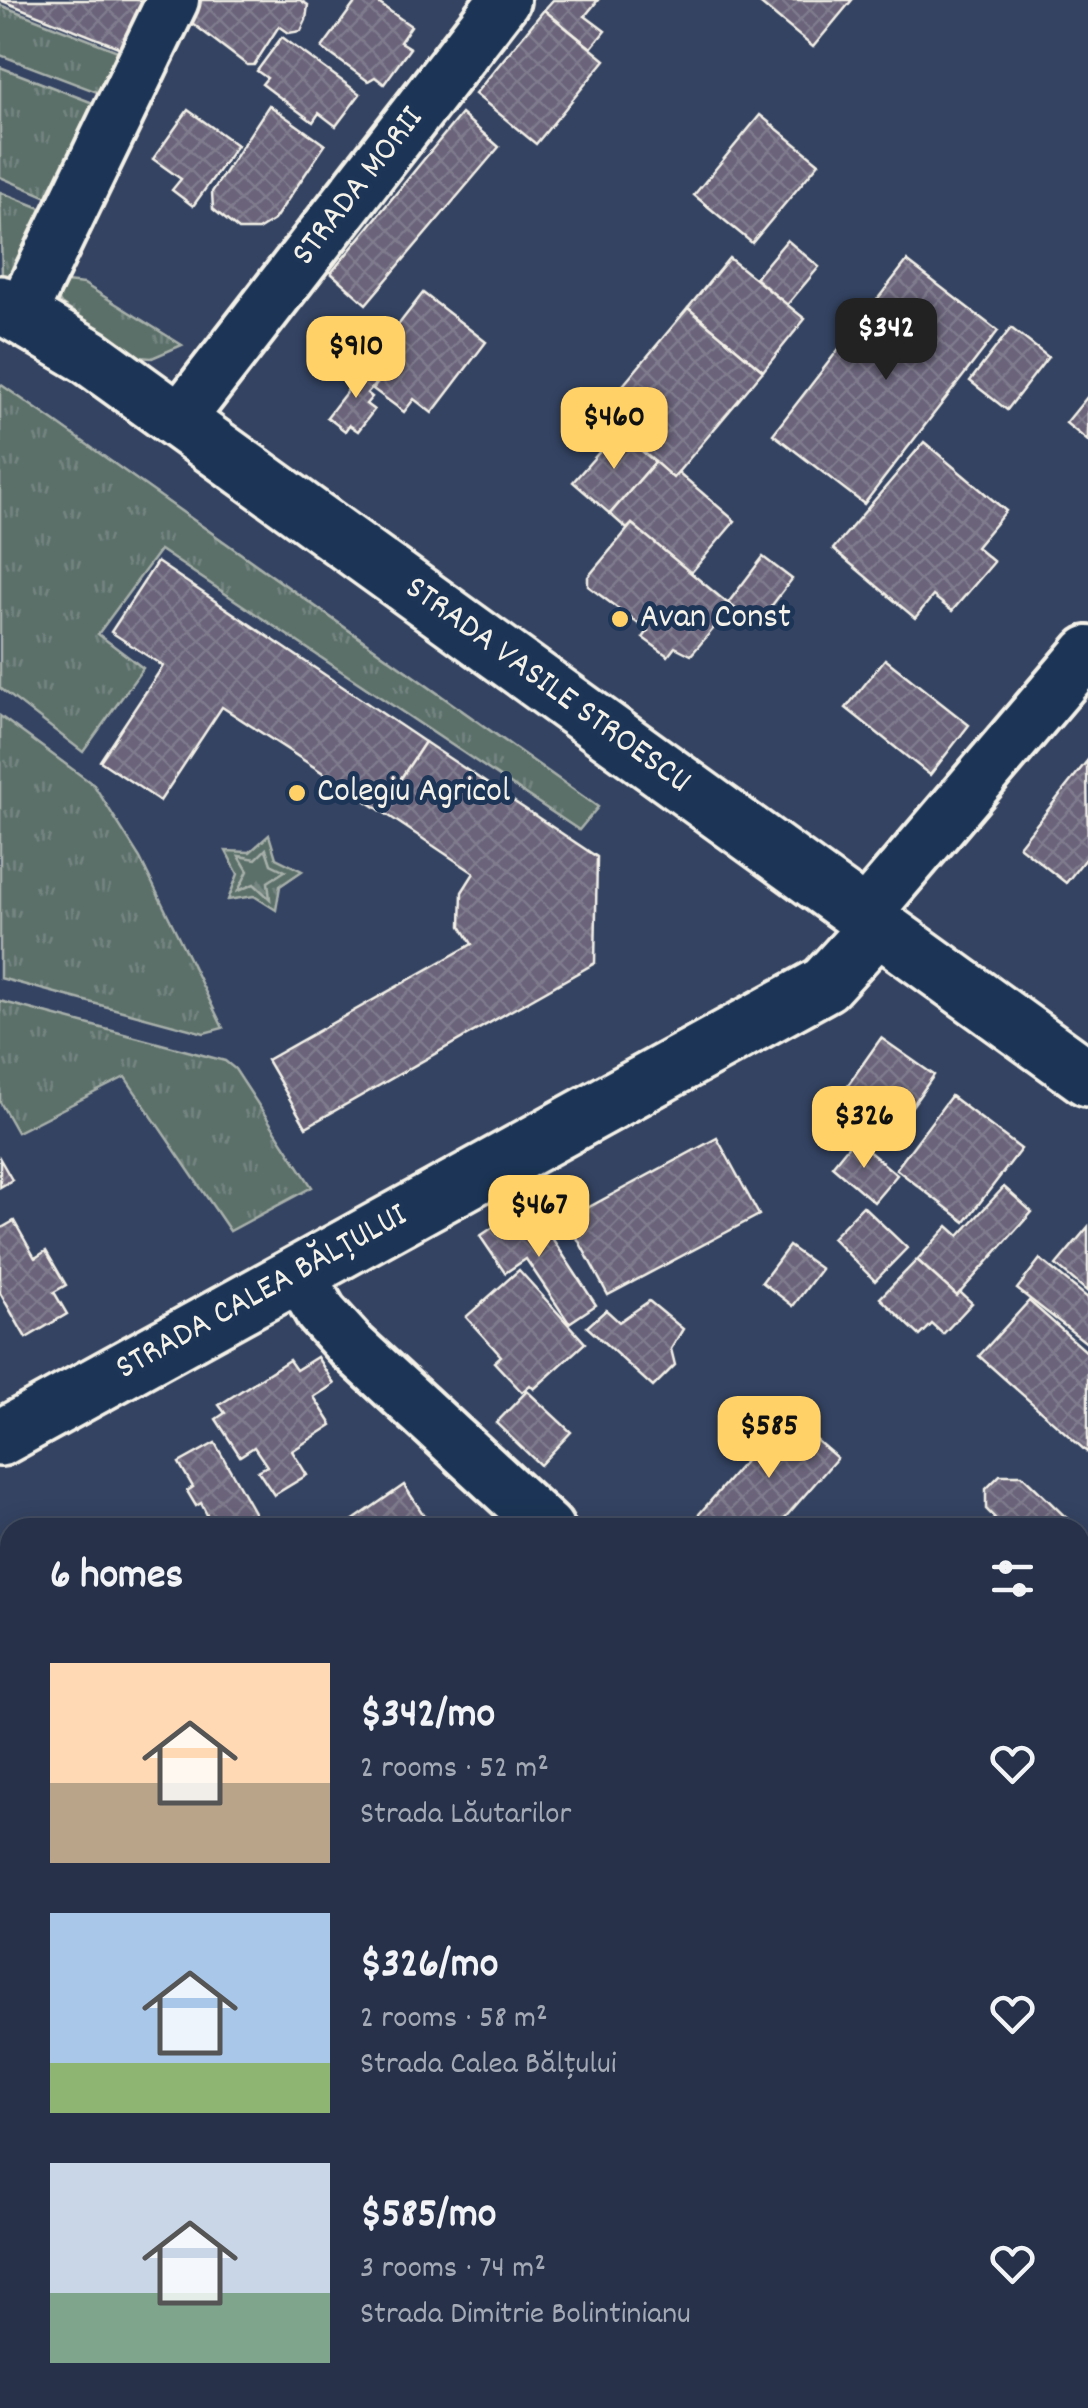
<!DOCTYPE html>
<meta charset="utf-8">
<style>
body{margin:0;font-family:Dekko,sans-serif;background:#2f3a51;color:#f1f3f6;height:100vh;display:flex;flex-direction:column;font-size:38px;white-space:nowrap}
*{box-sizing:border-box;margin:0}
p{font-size:32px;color:#a4aab5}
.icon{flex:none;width:55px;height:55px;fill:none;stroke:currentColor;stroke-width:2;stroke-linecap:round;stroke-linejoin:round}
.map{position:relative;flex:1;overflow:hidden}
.sheet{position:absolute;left:0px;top:1518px;width:1090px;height:892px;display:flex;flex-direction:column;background:#27324a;border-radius:30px 30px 0 0;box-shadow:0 5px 25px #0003,0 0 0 2px #434d62}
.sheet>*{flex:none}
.price{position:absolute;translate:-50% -85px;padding:0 22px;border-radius:20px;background:#ffd166;color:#111;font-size:32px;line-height:65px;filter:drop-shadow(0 2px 5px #0008)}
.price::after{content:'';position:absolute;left:50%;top:60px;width:30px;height:22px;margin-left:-15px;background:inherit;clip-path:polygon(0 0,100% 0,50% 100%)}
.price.current{background:#222;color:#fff}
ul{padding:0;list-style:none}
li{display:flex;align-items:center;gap:30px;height:250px;padding:0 50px}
li span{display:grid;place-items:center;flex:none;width:280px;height:200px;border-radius:0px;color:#555}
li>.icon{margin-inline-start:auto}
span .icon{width:120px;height:120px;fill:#fffc;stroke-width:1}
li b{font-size:42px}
h2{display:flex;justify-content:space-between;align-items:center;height:120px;padding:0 50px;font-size:42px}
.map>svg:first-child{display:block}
.grass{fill:url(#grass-tufts);stroke:#a8b0aa;stroke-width:2.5}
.forest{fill:url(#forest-firs);stroke:#a8b0aa;stroke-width:2.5}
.building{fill:url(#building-cross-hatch);stroke:#f4f1e8;stroke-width:2.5}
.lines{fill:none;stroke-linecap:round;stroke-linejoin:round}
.minor-casing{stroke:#f4f1e8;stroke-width:58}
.major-casing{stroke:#f4f1e8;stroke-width:62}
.minor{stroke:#1d3557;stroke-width:50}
.major{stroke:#1d3557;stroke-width:55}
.poi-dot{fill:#ffd166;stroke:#1d3557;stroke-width:4}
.labels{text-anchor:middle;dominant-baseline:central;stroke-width:10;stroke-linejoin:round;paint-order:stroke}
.street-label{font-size:35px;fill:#f4f1e8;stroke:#1d3557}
.poi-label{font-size:35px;fill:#f4f1e8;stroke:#1d3557;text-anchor:start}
</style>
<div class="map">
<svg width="1088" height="2408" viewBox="0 0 1088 2408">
<defs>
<pattern id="grass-tufts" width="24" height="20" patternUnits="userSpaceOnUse" patternTransform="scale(2.5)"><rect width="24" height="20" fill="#5c706b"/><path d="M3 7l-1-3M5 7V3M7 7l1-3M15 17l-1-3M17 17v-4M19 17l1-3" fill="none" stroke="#748580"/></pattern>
<pattern id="forest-firs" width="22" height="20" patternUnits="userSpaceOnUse" patternTransform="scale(2.5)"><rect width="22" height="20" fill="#5c706b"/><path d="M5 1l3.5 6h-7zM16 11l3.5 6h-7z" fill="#748580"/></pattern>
<pattern id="building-cross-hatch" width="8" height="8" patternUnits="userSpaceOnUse" patternTransform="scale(2.5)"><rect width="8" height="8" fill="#6a647a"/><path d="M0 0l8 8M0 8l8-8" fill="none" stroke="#807b8d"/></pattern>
</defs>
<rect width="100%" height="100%" fill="#344362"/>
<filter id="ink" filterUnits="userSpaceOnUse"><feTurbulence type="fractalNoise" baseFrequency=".01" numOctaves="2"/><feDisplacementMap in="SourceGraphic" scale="20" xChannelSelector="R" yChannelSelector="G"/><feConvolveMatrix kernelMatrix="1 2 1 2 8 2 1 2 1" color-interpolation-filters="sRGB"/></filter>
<g filter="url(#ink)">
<!-- grass -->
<g class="grass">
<path d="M0 5 128 55 110 97 0 55Z"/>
<path d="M0 67 106 108 56 201 0 177Z"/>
<path d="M0 192 53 213 22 272 2 276Z"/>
<path d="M66 282 84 284 182 345 152 358 139 357 61 304 58 299 59 286Z"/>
<path d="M0 384 54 421 598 807 579 830 160 550 98 634 143 668 83 752 0 688Z"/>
<path d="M0 716 94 785 140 858 223 1028 204 1033 0 978Z"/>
<path d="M269 835 276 858 302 871 280 886 276 910 254 896 228 900 238 874 226 851 250 852Z"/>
<path d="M0 1001 225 1061 235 1069 312 1187 230 1231 125 1077 17 1132 0 1102Z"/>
</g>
<!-- forest -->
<path class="forest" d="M266 849 271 864 285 871 268 882 270 899 254 884 238 891 248 871 239 856 256 859Z"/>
<!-- building -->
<g class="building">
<path d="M0 0H154L133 53Z"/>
<path d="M195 0H300L308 5 306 20 301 31 289 33 279 26 254 65H247L188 20Z"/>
<path d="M357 0H374L411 26 400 42 410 48 384 84 375 77 368 81 322 48Z"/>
<path d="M553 0H598L585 16 605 31 591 48 544 10Z"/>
<path d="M756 0H852L813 47Z"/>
<path d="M544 10 605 60 536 144 475 94Z"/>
<path d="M282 37 360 94 336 126 319 113 313 122 262 84 267 78 257 71Z"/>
<path d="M269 105 325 145 274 220 258 230H239L213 209 212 192Z"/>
<path d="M188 110 237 145 193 206 172 190 181 179 153 159Z"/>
<path d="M461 114 499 147 366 304 331 273Z"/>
<path d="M760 115 819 163 752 243 694 195Z"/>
<path d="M787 240 819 267 787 305 755 278Z"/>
<path d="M729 258 805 319 763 371 688 308Z"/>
<path d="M907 261 998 331 864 504 773 434Z"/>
<path d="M423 293 486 342 432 413 414 399 404 412 373 389 383 376 368 364Z"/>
<path d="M688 308 763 371 673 478 598 415Z"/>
<path d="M1011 328 1048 357 1007 410 970 381Z"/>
<path d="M368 364 383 376 367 393 372 397 366 404 374 410 358 431 349 425 345 431 327 417Z"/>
<path d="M1088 396V441L1066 423Z"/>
<path d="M618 431 655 462 610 514 573 482Z"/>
<path d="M924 442 1006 511 976 547 994 562 952 611 933 596 915 618 833 549Z"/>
<path d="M655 462 673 478 678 472 735 521 690 574 632 524 627 529 610 514Z"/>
<path d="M632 524 732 607 691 655 675 647 668 656 643 638 648 631 588 586V577Z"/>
<path d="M763 557 792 579 757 625 728 603Z"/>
<path d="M157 562 425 742 380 810 222 707 160 801 100 761 163 666 111 632Z"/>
<path d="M885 659 969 725 930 775 846 708Z"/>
<path d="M425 742 597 857 595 963 306 1127 267 1060 472 944 461 926 462 892 474 873 380 810Z"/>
<path d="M1087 761 1088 855 1066 883 1019 846Z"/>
<path d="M881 1038 934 1075 884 1146 837 1112 847 1099 841 1095Z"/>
<path d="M951 1096 1021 1149 965 1222 896 1169Z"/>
<path d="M717 1138 759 1215 608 1295 567 1219Z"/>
<path d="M854 1139 897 1175 874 1202 832 1166Z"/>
<path d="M0 1159 12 1180 0 1187Z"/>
<path d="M1004 1187 1032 1212 957 1296 917 1260 948 1226 959 1236Z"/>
<path d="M529 1203 596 1305 569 1323 526 1259 505 1273 480 1236Z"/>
<path d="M863 1206 907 1248 875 1281 832 1238Z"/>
<path d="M14 1221 35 1258 46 1251 66 1285 54 1292 67 1314 26 1338 0 1293V1229Z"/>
<path d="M1088 1227V1292L1056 1265Z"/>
<path d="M789 1246 821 1269 793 1306 762 1282Z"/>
<path d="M1040 1259 1088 1298V1344L1017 1289Z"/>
<path d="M917 1260 957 1296 960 1292 972 1303 943 1334 932 1324 920 1336 880 1298Z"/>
<path d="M519 1270 585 1343 534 1389 530 1385 522 1392 494 1362 501 1356 466 1317Z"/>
<path d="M649 1301 683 1329 671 1349 675 1365 653 1387 587 1327 606 1310 619 1322Z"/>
<path d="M1029 1301 1088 1353V1453L979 1356Z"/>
<path d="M317 1357 334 1384 314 1397 332 1425 292 1451 307 1475 274 1495 258 1471 267 1466 254 1447 240 1456 216 1419 225 1413 219 1405 289 1360 296 1370Z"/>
<path d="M527 1391 571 1432 540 1465 496 1423Z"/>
<path d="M786 1414 837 1458 776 1528H687Z"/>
<path d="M215 1443 263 1528H203L201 1524 209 1519 201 1503 196 1506 187 1491 193 1487 179 1463Z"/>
<path d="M1000 1475H1022L1077 1528H985L995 1518 986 1509V1489Z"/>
<path d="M404 1485 427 1520 417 1528H342Z"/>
<path d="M1080 1531 1088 1538V1551L1080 1560Z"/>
<path d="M7 1644 10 1648V1733L0 1739V1648Z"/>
<path d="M1080 1671 1088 1678V1739L1080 1731Z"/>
<path d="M1080 1731 1088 1739 1087 1781 1080 1773Z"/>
<path d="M1080 1773 1088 1781V1850L1080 1857Z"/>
<path d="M10 1823V1935L0 1941V1828Z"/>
<path d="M1080 1890 1088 1897V1951L1080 1943Z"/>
<path d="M10 1958V2029L0 2033V1963Z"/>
<path d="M1080 2202 1088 2207V2226L1080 2239Z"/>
<path d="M0 2230 10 2245V2299L0 2305Z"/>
<path d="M215 2400H270L279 2408H223Z"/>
<path d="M289 2400H346L340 2408H299Z"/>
<path d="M401 2400H447L441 2408H395Z"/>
<path d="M454 2400H500L496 2408H450Z"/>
<path d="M503 2400H537L549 2408H498Z"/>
<path d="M891 2400H964L961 2408H888Z"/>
</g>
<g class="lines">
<!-- minor casing -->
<g class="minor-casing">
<g id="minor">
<path d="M21 314 173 0"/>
<path d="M178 421 504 0"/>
<path d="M865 914 1088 652"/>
<path d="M298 1273 321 1313 351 1346 548 1528"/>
<path d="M1080 1994 1088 2000"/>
<path d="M0 2088 10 2108"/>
<path d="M1080 2351 1088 2339"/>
<path d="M0 2401 10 2395"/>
<path d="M1041 2408 1046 2400"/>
</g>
</g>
<!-- major casing -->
<g class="major-casing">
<g id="major">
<path d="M0 304 90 357 1088 1078"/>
<path d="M0 1438 825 984 878 926"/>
</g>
</g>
<!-- minor -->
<use href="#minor" class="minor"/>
<!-- major -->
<use href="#major" class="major"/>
</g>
</g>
<!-- markers -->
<g class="poi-dot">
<circle cx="620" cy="619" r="10"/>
<circle cx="297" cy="793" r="10"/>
</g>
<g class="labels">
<!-- street labels -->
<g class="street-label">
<text transform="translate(359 187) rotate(-52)">STRADA MORII</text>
<text transform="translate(547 686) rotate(36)">STRADA VASILE STROESCU</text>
<text transform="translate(262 1293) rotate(-29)">STRADA CALEA BĂLȚULUI</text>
</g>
<!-- poi labels -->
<g class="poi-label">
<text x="640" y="619">Avan Const</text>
<text x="317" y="793">Colegiu Agricol</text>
</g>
</g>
</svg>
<b class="price current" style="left:886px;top:383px">$342</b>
<b class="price" style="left:356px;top:401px">$910</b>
<b class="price" style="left:614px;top:472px">$460</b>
<b class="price" style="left:864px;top:1171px">$326</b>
<b class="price" style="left:539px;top:1260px">$467</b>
<b class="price" style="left:769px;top:1481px">$585</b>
<section class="sheet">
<h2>6 homes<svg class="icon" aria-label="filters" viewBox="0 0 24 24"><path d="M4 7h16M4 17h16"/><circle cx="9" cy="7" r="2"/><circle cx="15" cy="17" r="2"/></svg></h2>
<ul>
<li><span style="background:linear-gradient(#ffd9b3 60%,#b9a48a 0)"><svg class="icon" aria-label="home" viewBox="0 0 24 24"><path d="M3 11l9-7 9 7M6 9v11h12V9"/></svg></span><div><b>$342/mo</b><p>2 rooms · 52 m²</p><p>Strada Lăutarilor</p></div><svg class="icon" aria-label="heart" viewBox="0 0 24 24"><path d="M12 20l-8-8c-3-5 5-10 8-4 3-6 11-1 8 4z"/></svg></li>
<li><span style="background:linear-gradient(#a9c7e8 75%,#8fb573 0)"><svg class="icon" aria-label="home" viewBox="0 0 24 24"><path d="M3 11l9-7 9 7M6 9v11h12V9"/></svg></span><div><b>$326/mo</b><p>2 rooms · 58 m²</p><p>Strada Calea Bălțului</p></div><svg class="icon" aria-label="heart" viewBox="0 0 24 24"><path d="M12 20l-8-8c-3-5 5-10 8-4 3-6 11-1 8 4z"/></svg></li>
<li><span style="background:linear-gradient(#c9d6e8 65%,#7fa58c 0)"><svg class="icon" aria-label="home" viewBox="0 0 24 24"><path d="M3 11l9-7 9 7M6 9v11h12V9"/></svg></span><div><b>$585/mo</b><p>3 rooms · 74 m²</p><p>Strada Dimitrie Bolintinianu</p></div><svg class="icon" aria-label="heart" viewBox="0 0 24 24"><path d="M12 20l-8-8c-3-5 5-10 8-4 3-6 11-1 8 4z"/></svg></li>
</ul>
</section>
</div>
